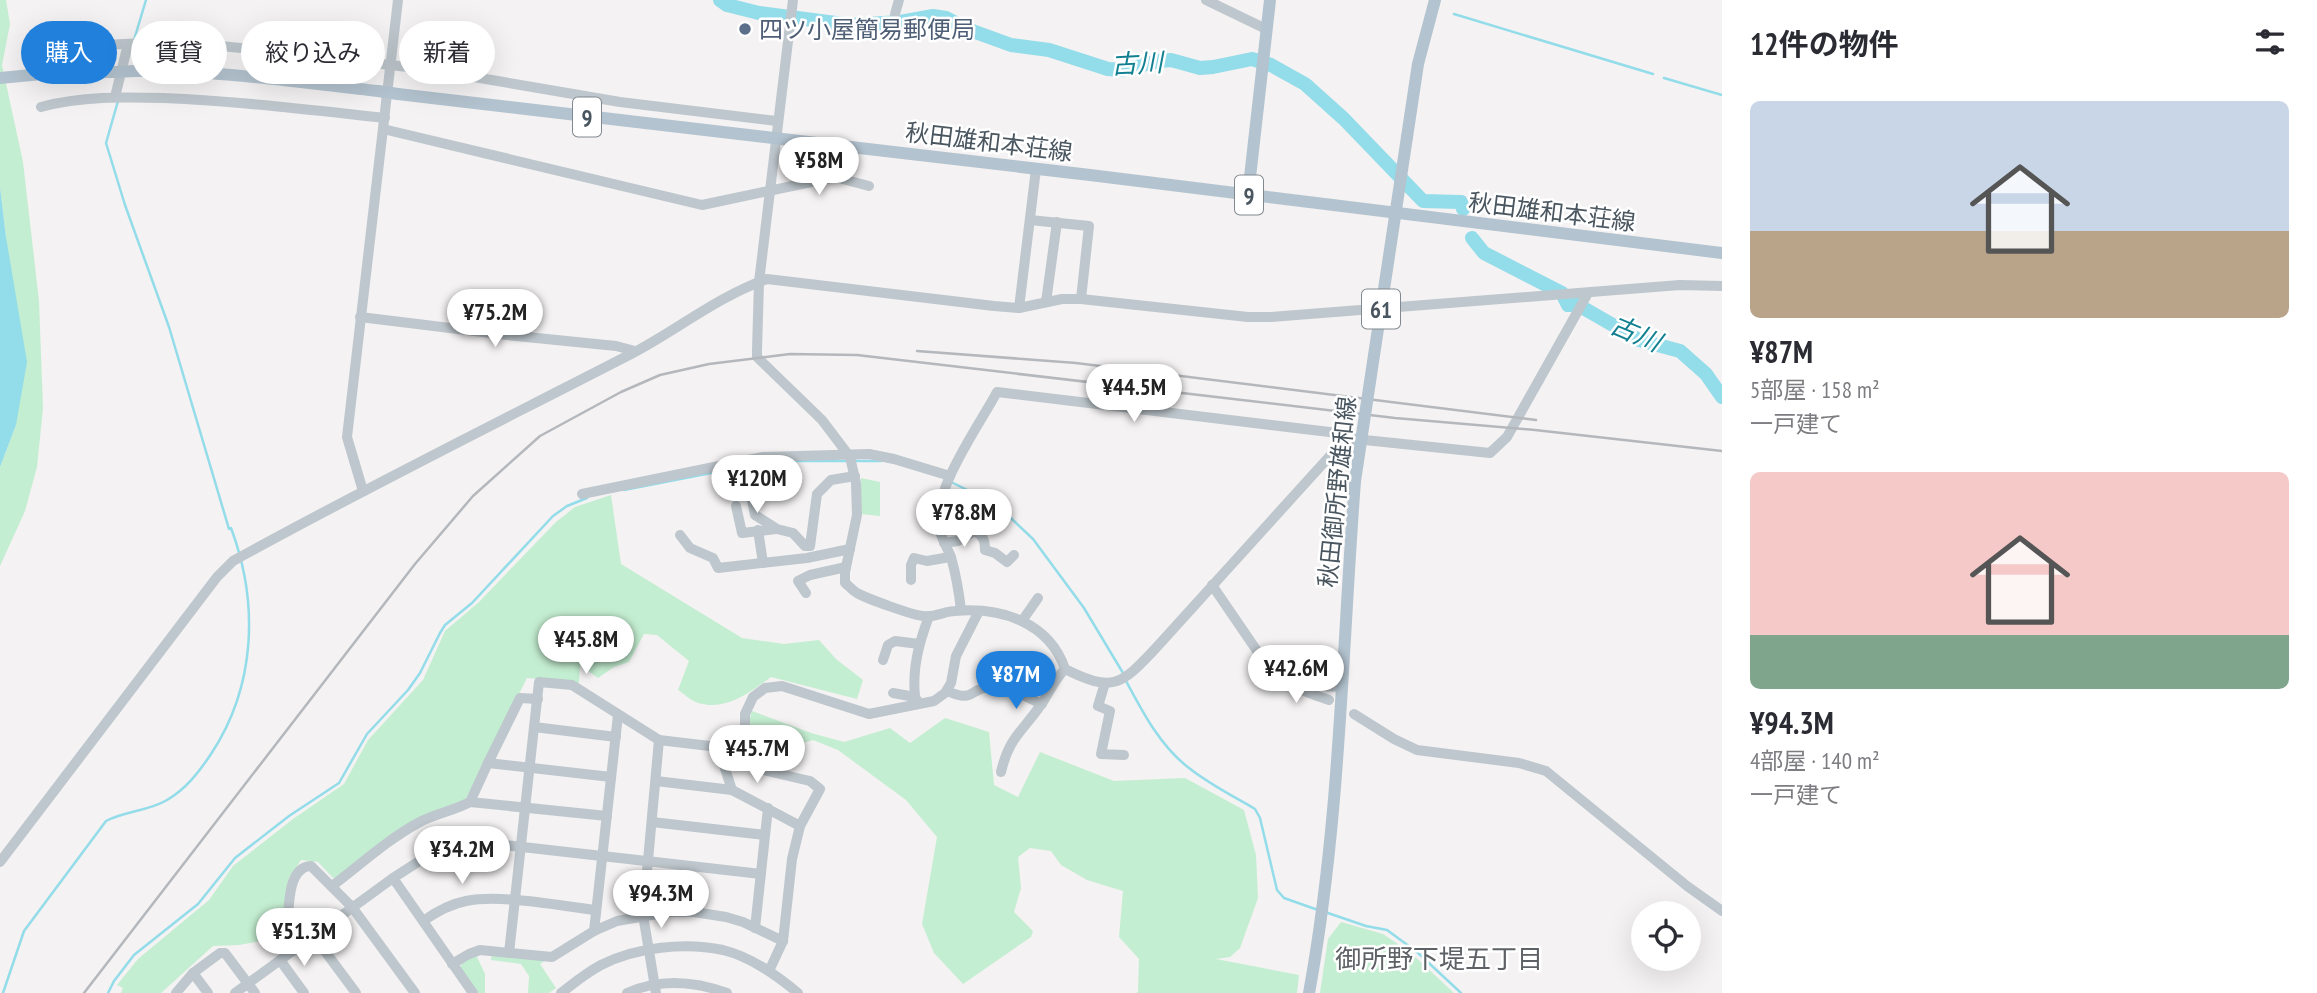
<!DOCTYPE html>
<html lang="ja">
<meta charset="utf-8">
<style>
body{margin:0;font-family:"PT Sans Narrow","Noto Sans JP",sans-serif;background:#f7f7f7;color:#2b2b33;height:100vh;display:flex;flex-direction:column;font-size:26px;white-space:nowrap}
*{box-sizing:border-box;margin:0}
p{font-size:23px;color:#7c7c81}
.icon{flex:none;width:38px;height:38px;fill:none;stroke:currentColor;stroke-width:2;stroke-linecap:round;stroke-linejoin:round}
.map{position:relative;flex:1;overflow:hidden}
.details{display:flex;flex-direction:column;background:#fff;width:595px}
.details>*{flex:none}
.guide{position:absolute;left:21px;top:21px;width:665px;height:63px;display:flex;gap:14px}
.fabs{position:absolute;left:1631px;top:901px;display:grid;gap:14px}
.fabs a{display:grid;place-items:center;width:70px;height:70px;border-radius:50%;background:#fff;box-shadow:0 7px 28px #0002;font-size:35px}
.price{position:absolute;translate:-50% -60px;padding:0 16px;border-radius:24px;background:#fff;color:#222;font-size:23px;line-height:46px;filter:drop-shadow(0 2px 4px #0008)}
.price::after{content:'';position:absolute;left:50%;top:42px;width:21px;height:16px;margin-left:-10px;background:inherit;clip-path:polygon(0 0,100% 0,50% 100%)}
.price.on{background:#2280dd;color:#fff}
ul{padding:0;list-style:none}
li{display:grid;align-content:center;gap:14px;height:371px;padding:0 28px}
li span{display:grid;place-items:center;height:217px;border-radius:10px;color:#555}
li>.icon{margin-inline-start:auto}
span .icon{width:126px;height:126px;fill:#fffc;stroke-width:1}
li b{font-size:30px}
h2{display:flex;justify-content:space-between;align-items:center;height:84px;padding:0 28px;font-size:30px}
.tag{padding:0 24px;border-radius:32px;background:#fff;box-shadow:0 7px 28px #0002;font-size:24px;line-height:63px}
.tag.on{background:#2280dd;color:#fff}
main{display:flex;flex:1;min-height:0}
.map>svg:first-child{display:block}
.green{fill:#c4eed1}
.water{fill:#93dce9}
.lines{fill:none;stroke-linecap:round;stroke-linejoin:round}
.stream{stroke:#93dce9;stroke-width:2.5}
.river{stroke:#93dce9;stroke-width:14}
.minor{stroke:#bec7cd;stroke-width:10}
.major{stroke:#b3c3cf;stroke-width:12}
.rail{stroke:#b4b7bc;stroke-width:2.5}
.major-bridge{stroke:#b3c3cf;stroke-width:12}
.service-dot{fill:#5c6f8a;stroke:#fff;stroke-width:2.5}
.labels{text-anchor:middle;dominant-baseline:central;stroke-width:5;stroke-linejoin:round;paint-order:stroke}
.shield{fill:#fff;stroke:#80898f;stroke-width:2}
.shield-label{font-size:23px;font-weight:bold;fill:#4a565f}
.service-label{font-size:24px;fill:#4e5e75;stroke:#fff;text-anchor:start}
.street-label{font-size:24px;fill:#4a565f;stroke:#fff}
.water-label{font-size:26px;font-style:italic;fill:#138092;stroke:#fff}
.neighbourhood-label{font-size:26px;fill:#5e6266;stroke:#fff}
</style>
<main>
<div class="map">
<svg width="1722" height="993" viewBox="0 0 1722 993">
<rect width="100%" height="100%" fill="#f4f2f2"/>
<!-- green -->
<g class="green">
<path d="M0 0H6L10 24 2 65 23 162 39 301 43 408 37 467 25 511 0 566V467L16 425 6 237 0 187Z"/>
<path d="M861 478 880 482V516L861 514Z"/>
<path d="M611 495 621 564 742 638 784 644 819 640 836 659 863 680 857 699 771 677C750 692 724 713 696 702 690 700 683 693 678 690L689 661 657 635 644 634 629 662 614 667 598 678 580 665 579 683 527 678 466 799 426 814 346 875 333 878 318 862 301 860 289 878 285 927 272 939 239 945 213 946 161 993H121L123 988 117 985 138 959 209 900 233 866 293 819 344 784 368 740 423 680 445 631 479 602 556 522 575 507Z"/>
<path d="M752 711 811 733 844 742 890 728 910 743 945 718 989 732 994 785 1018 797 1040 752 1114 781 1185 778 1244 810 1256 855 1258 898 1240 948 1230 957 1216 959 1299 975 1297 993H1136L1138 992 1139 959 1119 937 1123 891 1087 880 1061 865 1051 851 1030 848 1018 857 1021 888 1014 912 1033 931 1031 937 963 984 934 953 922 924 937 837 906 800 838 750 813 740 759 756C753 742 746 726 752 711Z"/>
<path d="M1341 922 1383 934 1411 953 1454 993H1320L1328 939Z"/>
<path d="M492 954 547 959 540 964 556 988 549 993H528L529 976 521 964 491 960Z"/>
<path d="M472 957H477L485 974V993H478L461 969V963Z"/>
</g>
<!-- water -->
<path class="water" d="M0 187 6 237 27 362 16 425 0 467Z"/>
<g class="lines">
<!-- stream -->
<g class="stream">
<path d="M1454 14 1653 74"/>
<path d="M134 40 146 0"/>
<path d="M1664 78 1722 95"/>
<path d="M793 461H881"/>
<path d="M951 482 996 504 1033 539 1084 608 1123 673"/>
<path d="M624 490 757 464 786 461"/>
<path d="M1125 679C1142 711 1160 746 1189 768 1209 784 1233 796 1255 809L1260 818 1277 890 1284 898 1318 910"/>
<path d="M1325 912 1366 926 1387 930 1417 952 1461 993"/>
<path d="M3 993 24 931 106 821C125 811 149 811 167 800 186 789 199 772 211 754 256 686 259 603 231 528L229 529 169 327 125 205 106 143 118 101"/>
<path d="M108 993 114 981 134 955 198 904 235 858 289 816 339 783 367 734 408 690 420 673 440 633 445 625 472 603 553 516 567 506 587 498"/>
</g>
<!-- river -->
<g class="river">
<path d="M720 0 727 5 759 13 851 25 900 22 933 16 946 18 967 29 1011 45 1049 50 1108 69 1122 70 1159 61 1171 60 1200 68 1213 67 1252 59 1271 65 1305 84 1344 119 1423 201 1461 202 1463 209"/>
<path d="M1472 238 1484 253 1562 293 1568 305H1578L1639 340 1680 351 1706 374 1722 397"/>
</g>
<!-- minor -->
<g class="minor">
<path d="M793 0 759 282 757 350V357L822 420 850 457 856 483 857 515 845 572V583C849 586 853 591 857 593 868 599 912 615 923 616 934 618 945 611 955 611 1001 607 1049 622 1065 669 1113 693 1121 685 1155 649L1338 447 1355 439"/>
<path d="M1206 0 1266 29"/>
<path d="M895 14 899 0"/>
<path d="M36 53 86 46 143 43H190L262 50 433 70 620 102 777 121"/>
<path d="M115 97 128 44"/>
<path d="M41 107C81 96 123 97 164 98 238 101 311 110 385 118"/>
<path d="M383 129 702 205 835 177 869 186"/>
<path d="M1030 220 1089 226 1081 299"/>
<path d="M1046 302 1057 222"/>
<path d="M1019 308 1036 169"/>
<path d="M360 317 507 335 616 346 635 351"/>
<path d="M749 485 755 515 777 529 793 533 805 546H810L817 494 831 480 855 476"/>
<path d="M363 491 347 437 398 0"/>
<path d="M582 494 763 457 869 454 894 459 950 476"/>
<path d="M736 506 742 533 776 529"/>
<path d="M758 530 763 563"/>
<path d="M680 535 690 548 713 558 718 568 807 558 850 549"/>
<path d="M944 543 958 541 974 531C983 535 985 540 985 550L995 553 1007 562 1014 555"/>
<path d="M911 580V565L914 558 927 561 950 557"/>
<path d="M1212 585 1268 667C1285 685 1305 692 1329 700"/>
<path d="M806 593 798 581 810 575 846 567"/>
<path d="M961 610C959 592 956 575 951 557 947 547 941 538 939 528 931 492 980 424 997 392L1346 434 1355 439 1490 453 1507 437 1588 293"/>
<path d="M1022 621 1038 598"/>
<path d="M883 660 888 645 895 641 919 644"/>
<path d="M1290 680 1307 685 1340 687"/>
<path d="M1105 683 1098 706 1110 711 1101 754 1124 755"/>
<path d="M947 691C975 703 968 689 989 687 1006 685 1026 697 1042 704"/>
<path d="M893 693 915 697 917 700"/>
<path d="M915 697C912 668 919 643 929 616"/>
<path d="M1354 714 1394 739 1417 750 1519 763 1546 771 1687 886 1722 911"/>
<path d="M534 727 616 737"/>
<path d="M488 763 520 698 538 699"/>
<path d="M1001 772C1009 738 1021 733 1040 706 1049 694 1054 680 1065 669"/>
<path d="M656 781 732 790 800 826"/>
<path d="M607 816 470 802 488 763 611 777"/>
<path d="M652 822 765 835"/>
<path d="M0 862 217 577 233 561C365 488 499 422 633 353 678 329 719 296 767 279L994 306 1019 308 1062 299H1081L1248 317H1271L1680 285 1722 286"/>
<path d="M393 878 473 993"/>
<path d="M332 886C360 865 387 840 418 823 434 814 453 811 470 802"/>
<path d="M423 921C436 912 450 904 466 901 502 894 560 906 596 910"/>
<path d="M755 928 768 808"/>
<path d="M594 931 618 715"/>
<path d="M313 935 356 993"/>
<path d="M509 953 539 682 572 685 659 740 718 747 732 790"/>
<path d="M284 957C292 935 280 867 311 866L352 907 415 993"/>
<path d="M280 960 304 993"/>
<path d="M452 964 469 954 480 950 552 957 594 931 617 921 668 912H694L726 917 743 922 783 941"/>
<path d="M769 971 783 941 792 859 800 826 820 789 810 781 767 771 755 762 745 734V714L753 697 765 688 782 686 869 714 934 701 945 693 951 683 956 656 979 611"/>
<path d="M193 973 208 993"/>
<path d="M176 993 193 973 220 953H225L255 993"/>
<path d="M235 993 393 878 421 860 448 849 496 844 761 874"/>
<path d="M561 993C574 983 586 973 601 965 636 947 685 942 723 950 751 957 776 975 798 993"/>
<path d="M627 993C660 978 694 981 727 993"/>
<path d="M656 993 643 915 659 740"/>
</g>
<!-- major -->
<g class="major">
<path d="M135 71C217 70 297 82 378 91"/>
<path d="M0 78 52 73 114 72"/>
<path d="M398 94 1090 175 1722 253"/>
<path d="M1407 137 1418 64 1435 0"/>
<path d="M1248 195 1270 0"/>
<path d="M1309 993C1340 824 1342 652 1355 481"/>
</g>
<!-- rail -->
<g class="rail">
<path d="M917 351 1076 363 1536 420"/>
<path d="M84 993 415 564 473 496 540 436 621 392 660 375 709 364 790 354 857 355 1395 418 1535 430 1722 451"/>
</g>
<!-- major-bridge -->
<g class="major-bridge">
<path d="M114 72 135 71"/>
<path d="M378 91 398 94"/>
<path d="M1355 481 1407 137"/>
</g>
</g>
<!-- markers -->
<circle class="service-dot" cx="745" cy="29" r="7"/>
<g class="labels">
<!-- shield labels -->
<g class="shield">
<rect x="573" y="97.5" width="28" height="39" rx="5"/>
<rect x="1235" y="175.5" width="28" height="39" rx="5"/>
<rect x="1362" y="289.5" width="38" height="39" rx="5"/>
</g>
<g class="shield-label">
<text x="587" y="117">9</text>
<text x="1249" y="195">9</text>
<text x="1381" y="309">61</text>
</g>
<!-- service labels -->
<g class="service-label">
<text x="759" y="29">四ツ小屋簡易郵便局</text>
</g>
<!-- street labels -->
<g class="street-label">
<text transform="translate(989 142) rotate(7)">秋田雄和本荘線</text>
<text transform="translate(1552 212) rotate(7)">秋田雄和本荘線</text>
<text transform="translate(1337 492) rotate(-84)">秋田御所野雄和線</text>
</g>
<!-- water labels -->
<g class="water-label">
<text transform="translate(1137 63) rotate(-3)">古川</text>
<text transform="translate(1636 333) rotate(23)">古川</text>
</g>
<!-- neighbourhood labels -->
<g class="neighbourhood-label">
<text x="1439" y="958">御所野下堤五丁目</text>
</g>
</g>
</svg>
<div class="fabs">
<a><svg class="icon" aria-label="locate" viewBox="0 0 24 24"><circle cx="12" cy="12" r="6"/><path d="M12 2v4M12 18v4M2 12h4M18 12h4"/></svg></a>
</div>
<b class="price" style="left:819px;top:197px">¥58M</b>
<b class="price" style="left:495px;top:349px">¥75.2M</b>
<b class="price" style="left:1134px;top:424px">¥44.5M</b>
<b class="price" style="left:757px;top:515px">¥120M</b>
<b class="price" style="left:964px;top:549px">¥78.8M</b>
<b class="price" style="left:586px;top:676px">¥45.8M</b>
<b class="price" style="left:1296px;top:705px">¥42.6M</b>
<b class="price on" style="left:1016px;top:711px">¥87M</b>
<b class="price" style="left:757px;top:785px">¥45.7M</b>
<b class="price" style="left:462px;top:886px">¥34.2M</b>
<b class="price" style="left:661px;top:930px">¥94.3M</b>
<b class="price" style="left:304px;top:968px">¥51.3M</b>
<div class="guide">
<a class="tag on">購入</a>
<a class="tag">賃貸</a>
<a class="tag">絞り込み</a>
<a class="tag">新着</a>
</div>
</div>
<section class="details">
<h2>12件の物件<svg class="icon" aria-label="filters" viewBox="0 0 24 24"><path d="M4 7h16M4 17h16"/><circle cx="9" cy="7" r="2"/><circle cx="15" cy="17" r="2"/></svg></h2>
<ul>
<li><span style="background:linear-gradient(#c9d6e8 60%,#b9a48a 0)"><svg class="icon" aria-label="home" viewBox="0 0 24 24"><path d="M3 11l9-7 9 7M6 9v11h12V9"/></svg></span><div><b>¥87M</b><p>5部屋 · 158 m²</p><p>一戸建て</p></div></li>
<li><span style="background:linear-gradient(#f6c9c9 75%,#7fa58c 0)"><svg class="icon" aria-label="home" viewBox="0 0 24 24"><path d="M3 11l9-7 9 7M6 9v11h12V9"/></svg></span><div><b>¥94.3M</b><p>4部屋 · 140 m²</p><p>一戸建て</p></div></li>
</ul>
</section>
</main>
